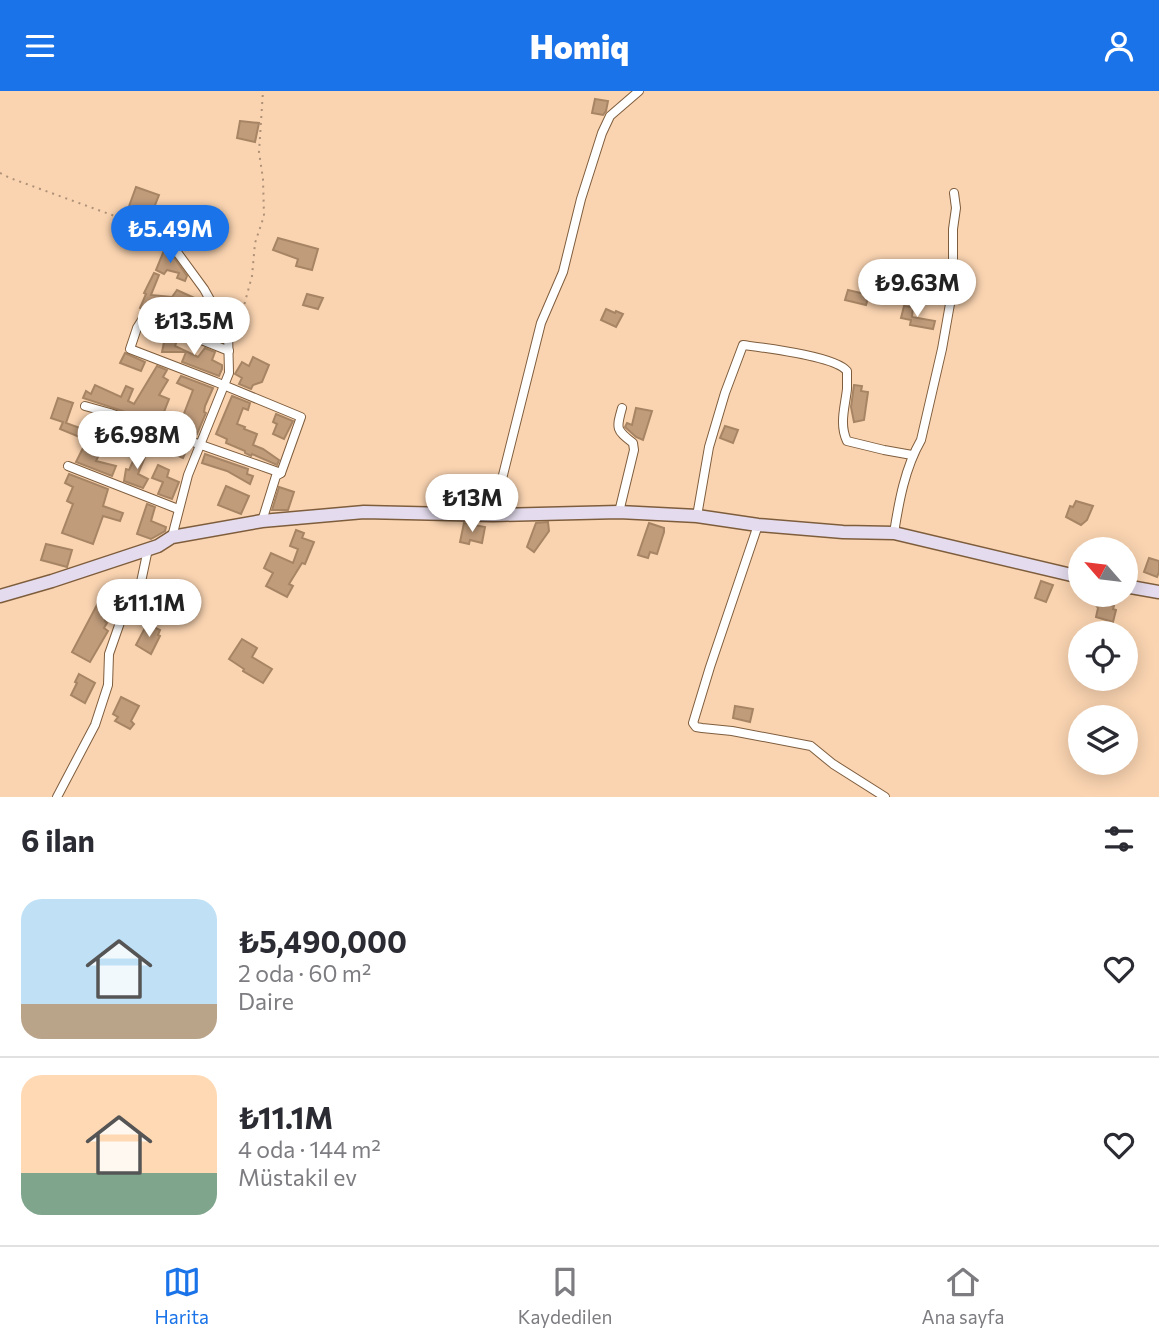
<!DOCTYPE html>
<html lang="tr">
<meta charset="utf-8">
<style>
body{margin:0;font-family:Commissioner,sans-serif;background:#f2f2f3;color:#2b2b33;height:100vh;display:flex;flex-direction:column;font-size:26px;white-space:nowrap}
*{box-sizing:border-box;margin:0}
p{font-size:23px;color:#7c7c81}
.icon{flex:none;width:38px;height:38px;fill:none;stroke:currentColor;stroke-width:2;stroke-linecap:round;stroke-linejoin:round}
.map{position:relative;height:706px;overflow:hidden}
.drawer{display:flex;flex-direction:column;background:#fff;flex:1}
.drawer>*{flex:none}
.needle{width:46px;rotate:298deg}
.controls{position:absolute;left:1068px;top:446px;display:grid;gap:14px}
.controls a{display:grid;place-items:center;width:70px;height:70px;border-radius:50%;background:#fff;box-shadow:0 4px 18px #0003;font-size:35px}
.price{position:absolute;translate:-50% -60px;padding:0 16px;border-radius:24px;background:#fff;color:#222;font-size:23px;line-height:46px;filter:drop-shadow(0 2px 4px #0008)}
.price::after{content:'';position:absolute;left:50%;top:42px;width:21px;height:16px;margin-left:-10px;background:inherit;clip-path:polygon(0 0,100% 0,50% 100%)}
.price.on{background:#1a73e8;color:#fff}
ul{padding:0;list-style:none}
li{display:flex;align-items:center;gap:21px;height:175px;padding:0 21px}
li+li{border-top:2px solid #e1e1e2}
li span{display:grid;place-items:center;flex:none;width:196px;height:140px;border-radius:21px;color:#555}
li>.icon{margin-inline-start:auto}
span .icon{width:84px;height:84px;fill:#fffc;stroke-width:1}
li b{font-size:30px}
h2{display:flex;justify-content:space-between;align-items:center;height:84px;padding:0 21px;font-size:30px}
header{display:flex;justify-content:space-between;align-items:center;height:91px;padding:0 21px;background:#1a73e8;color:#fff;font-size:32px;font-weight:800}
.tabs{display:flex;justify-content:space-around;align-items:center;height:98px;border-top:2px solid #e1e1e2;background:#fff;font-size:19px;color:#7c7c81}
.tabs a{display:grid;justify-items:center;gap:4px}
.tabs .on{color:#1a73e8}
.map>svg:first-child{display:block}
.building{fill:#c09c7b;stroke:#a78564;stroke-width:2}
.lines{fill:none;stroke-linecap:round;stroke-linejoin:round}
.street-casing{stroke:#7e5d3d;stroke-width:10}
.secondary-casing{stroke:#7e5d3d;stroke-width:15}
.path{stroke:#ae9177;stroke-width:2;stroke-dasharray:2 5;stroke-linecap:butt}
.street{stroke:#fff;stroke-width:8}
.secondary{stroke:#e4dcee;stroke-width:12}
</style>
<header><svg class="icon" aria-label="menu" viewBox="0 0 24 24"><path d="M4 6h16M4 12h16M4 18h16"/></svg>Homiq<svg class="icon" aria-label="person" viewBox="0 0 24 24"><circle cx="12" cy="8" r="4"/><path d="M4 21q1-7 8-7t8 7"/></svg></header>
<div class="map">
<svg width="1159" height="706" viewBox="0 0 1159 706">
<rect width="100%" height="100%" fill="#fad4b1"/>
<!-- building -->
<g class="building">
<path d="M595 8 608 10 606 20 603 24 592 22Z"/>
<path d="M240 30 259 32 255 51 237 47Z"/>
<path d="M136 96 159 104 149 129 127 121Z"/>
<path d="M278 147 318 158 312 179 296 175 298 168 273 159Z"/>
<path d="M165 157 168 158 187 185 185 190 177 187 179 182 167 179 164 183 156 179Z"/>
<path d="M154 182 159 184 151 204 172 206 177 199 199 209 186 235 169 229 170 220 166 219 164 226 140 217 146 203 144 202Z"/>
<path d="M848 199 869 204 866 214 845 209Z"/>
<path d="M307 203 323 207 318 218 303 214Z"/>
<path d="M904 215 913 216 912 226 935 230 933 238 910 234 911 229 901 227Z"/>
<path d="M606 218 615 222 616 220 623 223 616 236 601 229Z"/>
<path d="M166 242 178 247 175 255 198 266 205 257 215 261 212 269 222 274V278L219 285 182 271 186 261H162Z"/>
<path d="M125 262 145 271 141 280 120 272Z"/>
<path d="M253 266 269 274 262 291 253 294 251 298 239 293 242 287 235 283 242 271 249 275Z"/>
<path d="M157 275 167 279 163 286 168 289 159 304 169 308 164 321 167 322 162 333 83 307 86 300 91 303 95 294 121 306 126 295 133 298 128 310 134 313Z"/>
<path d="M181 285 213 297 205 315 204 321 206 322 197 343 173 336 178 324 183 325 193 299 177 292Z"/>
<path d="M854 294 862 295 861 300 868 301 864 329 854 331 851 316Z"/>
<path d="M232 305 250 312 248 319 243 317 237 333 245 336 244 338 257 343 253 354 263 358 279 369 277 374 252 363 251 365 245 362V360L226 352 227 348 216 343Z"/>
<path d="M58 307 73 312 66 332 88 340 95 325 139 339 134 350 120 344 115 357 104 353 96 370 116 375 112 385 76 371 87 349 60 338 63 331 51 327Z"/>
<path d="M636 317 652 320 643 349 636 346 625 336 627 332 632 334Z"/>
<path d="M276 323 293 330 284 348 273 343 277 333 273 331Z"/>
<path d="M725 335 738 339 733 352 720 347Z"/>
<path d="M168 350 187 358 183 367 164 359Z"/>
<path d="M139 357 147 361 138 383 148 388 143 397 124 390 126 378 129 379Z"/>
<path d="M205 363 248 378 247 383 253 385 250 393 227 380 202 372Z"/>
<path d="M158 374 169 379 167 386 179 391 172 408 158 403 163 391 152 387Z"/>
<path d="M69 383 108 398 103 415 123 422 120 430 103 425 93 453 62 442 73 413 67 410 73 396 65 392Z"/>
<path d="M226 395 249 405 241 423 218 414Z"/>
<path d="M279 396 294 401 288 419H272Z"/>
<path d="M1076 410 1093 415 1087 429 1081 434 1066 426 1070 415 1073 416Z"/>
<path d="M147 413 155 416 151 430 166 436 165 440 151 448 137 443Z"/>
<path d="M548 431 549 440 534 461 527 456 536 432Z"/>
<path d="M464 432 485 436 482 452 470 449 469 453 460 451Z"/>
<path d="M649 432 664 437V441L657 463 650 461 648 467 638 464Z"/>
<path d="M296 439 304 442 302 447 314 451 305 473 302 472 289 493 293 495 287 506 266 495 273 482 264 477 271 462 293 472 298 458 290 455Z"/>
<path d="M46 453 72 459 67 476 41 469Z"/>
<path d="M1149 467 1159 470V481L1157 486 1144 481Z"/>
<path d="M1041 490 1053 494 1046 511 1035 507Z"/>
<path d="M1091 508 1114 515 1113 518 1116 519 1113 531 1096 526 1098 517Z"/>
<path d="M99 510 108 515 103 522 108 525 105 530 107 532 104 537 108 540 90 571 72 561Z"/>
<path d="M147 533 160 539 158 544 160 545 151 563 136 554Z"/>
<path d="M242 548 257 557 252 566 272 578 263 592 243 580 244 578 229 568Z"/>
<path d="M79 583 95 592 85 612 71 604 77 592 75 591Z"/>
<path d="M121 606 139 615 131 630 134 633 130 638 115 630 118 626 113 623Z"/>
<path d="M735 615 753 618 750 631 733 627Z"/>
</g>
<g class="lines">
<!-- street casing -->
<g class="street-casing">
<g id="street">
<path d="M229 260 144 226 137 237 130 258 216 291 301 326 281 382 276 385 262 430"/>
<path d="M85 315 110 322 281 382"/>
<path d="M68 375 178 418"/>
<path d="M619 421 634 359 633 352C616 339 616 338 622 317"/>
<path d="M493 424 541 232 563 181 581 108 602 42 610 25 639 0"/>
<path d="M697 425 709 356 725 302 743 254C765 257 835 265 847 280 847 286 847 292 847 298 845 316 839 333 847 350L884 359 912 364"/>
<path d="M758 434 710 576 693 632 696 636 702 637 732 640 811 655 833 673 885 706"/>
<path d="M894 442C899 410 905 377 921 349L942 258 953 196V138L956 117 954 102"/>
<path d="M172 446 188 384 229 282 228 241 204 198 174 157"/>
<path d="M57 706 95 634 108 594 109 563 123 523 141 491 148 458"/>
</g>
</g>
<!-- secondary casing -->
<g class="secondary-casing">
<g id="secondary">
<path d="M1125 495 1159 501"/>
<path d="M0 505 52 490 158 455 172 446 262 430 364 421 493 424 619 421 697 425 758 434 843 441 894 442 1080 486"/>
</g>
</g>
<!-- path -->
<g class="path">
<path d="M0 82 10 87 156 140 168 151"/>
<path d="M235 238 238 237 252 185 255 152 264 125 263 88 259 61 263 0"/>
</g>
<!-- street -->
<use href="#street" class="street"/>
<!-- secondary -->
<use href="#secondary" class="secondary"/>
</g>
</svg>
<div class="controls">
<a><svg class="needle" viewBox="-14 -14 28 28"><path d="M0-13l5 13h-10z" fill="#e53935"/><path d="M0 13l5-13h-10z" fill="#7c7c81"/></svg></a>
<a><svg class="icon" aria-label="locate" viewBox="0 0 24 24"><circle cx="12" cy="12" r="6"/><path d="M12 2v4M12 18v4M2 12h4M18 12h4"/></svg></a>
<a><svg class="icon" aria-label="layers" viewBox="0 0 24 24"><path d="M12 4l9 5-9 5-9-5zM3 14l9 5 9-5"/></svg></a>
</div>
<b class="price on" style="left:170px;top:174px">₺5.49M</b>
<b class="price" style="left:917px;top:228px">₺9.63M</b>
<b class="price" style="left:194px;top:266px">₺13.5M</b>
<b class="price" style="left:137px;top:380px">₺6.98M</b>
<b class="price" style="left:472px;top:443px">₺13M</b>
<b class="price" style="left:149px;top:548px">₺11.1M</b>
</div>
<section class="drawer">
<h2>6 ilan<svg class="icon" aria-label="filters" viewBox="0 0 24 24"><path d="M4 7h16M4 17h16"/><circle cx="9" cy="7" r="2"/><circle cx="15" cy="17" r="2"/></svg></h2>
<ul>
<li><span style="background:linear-gradient(#bfe0f5 75%,#b9a48a 0)"><svg class="icon" aria-label="home" viewBox="0 0 24 24"><path d="M3 11l9-7 9 7M6 9v11h12V9"/></svg></span><div><b>₺5,490,000</b><p>2 oda · 60 m²</p><p>Daire</p></div><svg class="icon" aria-label="heart" viewBox="0 0 24 24"><path d="M12 20l-8-8c-3-5 5-10 8-4 3-6 11-1 8 4z"/></svg></li>
<li><span style="background:linear-gradient(#ffd9b3 70%,#7fa58c 0)"><svg class="icon" aria-label="home" viewBox="0 0 24 24"><path d="M3 11l9-7 9 7M6 9v11h12V9"/></svg></span><div><b>₺11.1M</b><p>4 oda · 144 m²</p><p>Müstakil ev</p></div><svg class="icon" aria-label="heart" viewBox="0 0 24 24"><path d="M12 20l-8-8c-3-5 5-10 8-4 3-6 11-1 8 4z"/></svg></li>
</ul>
</section>
<nav class="tabs">
<a class="on"><svg class="icon" aria-label="map" viewBox="0 0 24 24"><path d="M3 6l6-2 6 2 6-2v14l-6 2-6-2-6 2zM9 4v14M15 6v14"/></svg>Harita</a>
<a><svg class="icon" aria-label="saved" viewBox="0 0 24 24"><path d="M7 4h10v16l-5-4-5 4z"/></svg>Kaydedilen</a>
<a><svg class="icon" aria-label="home" viewBox="0 0 24 24"><path d="M3 11l9-7 9 7M6 9v11h12V9"/></svg>Ana sayfa</a>
</nav>
